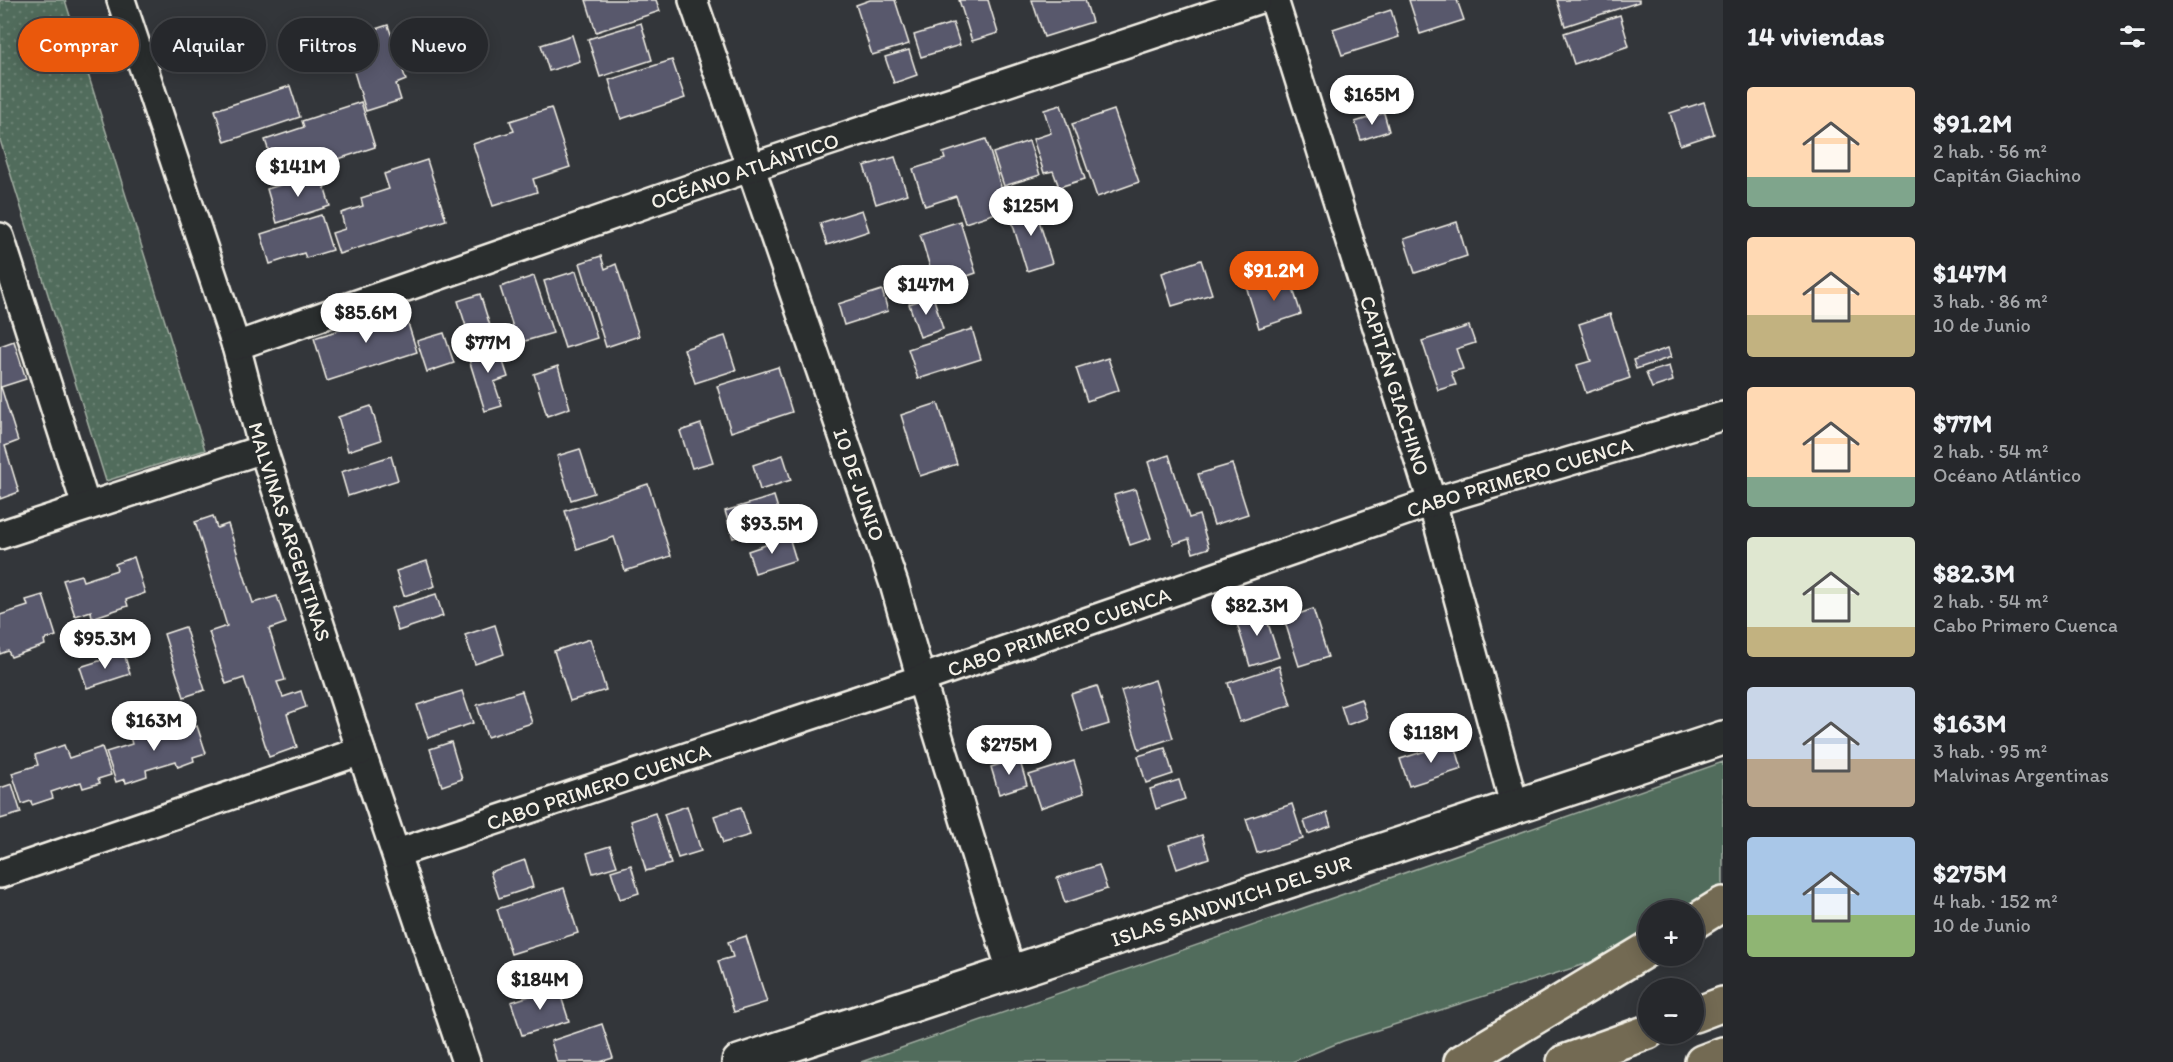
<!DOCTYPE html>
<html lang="es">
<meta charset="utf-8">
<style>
body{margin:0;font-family:Itim,sans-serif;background:#2e3034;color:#f1f3f6;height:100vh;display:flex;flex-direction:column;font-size:22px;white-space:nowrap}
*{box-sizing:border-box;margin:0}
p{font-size:20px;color:#a4a6a9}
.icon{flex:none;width:33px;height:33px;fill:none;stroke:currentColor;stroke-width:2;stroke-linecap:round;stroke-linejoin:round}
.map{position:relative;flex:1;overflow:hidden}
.panel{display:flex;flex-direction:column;background:#26282c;width:450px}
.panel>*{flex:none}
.hud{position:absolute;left:18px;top:18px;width:570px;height:54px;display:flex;gap:12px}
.tools{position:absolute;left:1638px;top:900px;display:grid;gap:12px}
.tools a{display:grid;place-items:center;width:66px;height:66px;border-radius:50%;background:#26282c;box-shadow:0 3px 15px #0003,0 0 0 2px #424448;font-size:30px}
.price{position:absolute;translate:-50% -51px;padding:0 14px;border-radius:21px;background:#fff;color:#222;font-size:20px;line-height:39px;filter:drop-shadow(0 2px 3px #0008)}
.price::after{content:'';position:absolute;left:50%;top:36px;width:18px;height:14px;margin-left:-9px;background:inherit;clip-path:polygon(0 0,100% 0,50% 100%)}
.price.active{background:#ea580c;color:#fff}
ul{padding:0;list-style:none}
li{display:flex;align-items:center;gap:18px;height:150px;padding:0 24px}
li span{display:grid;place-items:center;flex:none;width:168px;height:120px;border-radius:6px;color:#555}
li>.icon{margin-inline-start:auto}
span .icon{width:72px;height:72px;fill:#fffc;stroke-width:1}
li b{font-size:26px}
h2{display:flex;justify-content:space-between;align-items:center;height:72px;padding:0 24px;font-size:26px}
.pill{padding:0 21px;border-radius:27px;background:#26282c;box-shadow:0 3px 15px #0003,0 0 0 2px #424448;font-size:21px;line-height:54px}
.pill.active{background:#ea580c;color:#fff}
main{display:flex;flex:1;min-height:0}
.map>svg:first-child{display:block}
.grass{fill:#516c5c;stroke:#a2aea2;stroke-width:1.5}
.park{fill:url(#park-dots);stroke:#a2aea2;stroke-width:1.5}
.building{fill:#59596c;stroke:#f4f1e8;stroke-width:1.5}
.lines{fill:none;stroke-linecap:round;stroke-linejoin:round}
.street-casing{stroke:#f4f1e8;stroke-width:32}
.secondary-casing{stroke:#f4f1e8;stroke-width:38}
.highway-casing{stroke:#f4f1e8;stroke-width:38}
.street{stroke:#2a2d2e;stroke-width:27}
.secondary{stroke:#2a2d2e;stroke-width:33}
.highway{stroke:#736b52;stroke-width:33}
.labels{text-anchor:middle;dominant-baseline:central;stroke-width:5;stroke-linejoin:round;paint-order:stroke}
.street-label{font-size:21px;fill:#f4f1e8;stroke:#2a2d2e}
</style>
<main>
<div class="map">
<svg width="1723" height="1062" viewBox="0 0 1723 1062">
<defs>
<pattern id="park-dots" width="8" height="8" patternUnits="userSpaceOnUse" patternTransform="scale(1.5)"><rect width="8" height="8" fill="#516c5c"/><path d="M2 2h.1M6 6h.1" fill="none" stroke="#6b8173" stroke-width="1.8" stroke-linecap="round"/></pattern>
</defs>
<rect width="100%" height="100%" fill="#33363a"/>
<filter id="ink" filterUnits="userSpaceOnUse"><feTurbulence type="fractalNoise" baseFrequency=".0167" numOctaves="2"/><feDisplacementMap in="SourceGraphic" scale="12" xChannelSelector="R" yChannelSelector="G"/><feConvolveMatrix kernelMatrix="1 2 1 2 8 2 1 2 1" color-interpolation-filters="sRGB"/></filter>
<g filter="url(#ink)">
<!-- grass -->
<path class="grass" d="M1723 762V921L1694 910H1648V944L1343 1041 1292 1062H861Z"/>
<!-- park -->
<path class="park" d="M0 0H65L205 450 106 481 0 140Z"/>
<!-- building -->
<g class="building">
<path d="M586 0H656L660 11 596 32Z"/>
<path d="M870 0H895L909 44 872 55 856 5Z"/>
<path d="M959 0H988L998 33 972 41Z"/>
<path d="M1032 0H1085L1092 22 1044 37Z"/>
<path d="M1409 0H1457L1464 20 1420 34Z"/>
<path d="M1557 0H1639V2L1565 26Z"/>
<path d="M1391 10 1399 37 1342 55 1333 29Z"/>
<path d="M1620 15 1629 46 1574 64 1564 33Z"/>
<path d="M641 23 652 60 600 77 588 39Z"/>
<path d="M953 23 960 45 921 57 914 35Z"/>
<path d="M388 25 406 80 396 84 401 100 366 111 344 39Z"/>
<path d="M572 35 580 61 549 71 541 45Z"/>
<path d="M909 50 917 75 894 83 885 57Z"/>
<path d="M672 60 685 98 621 119 609 80Z"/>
<path d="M290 86 300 117 225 142 215 110Z"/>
<path d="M361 102 375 147 323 164 321 154 275 169 265 140 304 127 302 121Z"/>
<path d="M1704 102 1714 134 1680 145 1670 113Z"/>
<path d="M1061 105 1085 179 1059 187 1053 171 1044 173 1033 139 1051 133 1044 110Z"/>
<path d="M551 108 570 167 533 179 537 192 493 206 473 144 514 131 510 121Z"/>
<path d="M1114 110 1139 182 1097 197 1072 124Z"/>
<path d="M1384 113 1389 131 1361 140 1355 122Z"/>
<path d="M986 139 1008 209 965 223 956 196 925 206 913 169 945 159 943 153Z"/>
<path d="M1029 141 1040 175 1004 186 993 153Z"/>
<path d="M895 157 907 194 876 204 864 166Z"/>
<path d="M427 160 446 220 339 254 332 233 345 229 341 213 363 206 361 198 389 189 384 174Z"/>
<path d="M320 173 330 206 277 223 267 189Z"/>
<path d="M1034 204 1052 263 1027 271 1009 212Z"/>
<path d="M862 210 869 231 827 245 820 223Z"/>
<path d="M321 215 332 250 306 258 304 253 270 264 261 234Z"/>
<path d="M960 221 976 273 936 287 920 234Z"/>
<path d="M1457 222 1467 256 1415 273 1404 239Z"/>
<path d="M601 256 605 269 616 264 639 336 606 347 580 263Z"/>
<path d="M1201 260 1212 294 1172 306 1162 273Z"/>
<path d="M576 271 597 338 565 348 544 281Z"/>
<path d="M534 276 553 333 518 343 500 287Z"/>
<path d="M1289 276 1301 314 1259 328 1247 289Z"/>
<path d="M882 290 888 311 844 325 838 304Z"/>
<path d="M480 294 491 329 469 336 458 301Z"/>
<path d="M933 296 943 329 920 337 909 304Z"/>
<path d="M401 301 417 352 327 381 314 338 359 324 361 330 384 323 379 308Z"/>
<path d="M1610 314 1630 378 1586 393 1577 365 1591 361 1579 324Z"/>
<path d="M1469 326 1475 343 1456 349 1463 369 1451 372 1456 385 1438 390 1422 341Z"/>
<path d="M972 329 981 359 918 379 908 349Z"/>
<path d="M444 333 454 363 427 372 417 341Z"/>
<path d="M725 336 736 370 695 383 684 349Z"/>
<path d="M14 341 26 379 1 387 18 441 5 446 19 492 0 499V346Z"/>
<path d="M497 343 508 377 494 382 502 406 485 411 467 353Z"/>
<path d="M1668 348 1671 357 1636 369 1633 360Z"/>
<path d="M1108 358 1119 390 1087 401 1076 368Z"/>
<path d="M558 366 570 408 547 416 534 374Z"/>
<path d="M1669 366 1673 381 1652 388 1646 373Z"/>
<path d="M778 367 792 412 731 432 717 386Z"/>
<path d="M938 403 957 464 920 476 901 415Z"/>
<path d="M371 406 381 440 348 451 338 417Z"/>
<path d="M701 424 713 462 692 468 680 431Z"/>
<path d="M580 449 594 493 571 500 557 456Z"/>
<path d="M783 455 791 480 760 490 753 465Z"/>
<path d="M1169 455 1189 518 1199 515 1209 548 1193 553 1189 539 1174 544 1148 462Z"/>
<path d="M391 456 398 480 348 496 341 472Z"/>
<path d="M1232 464 1248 514 1214 525 1198 474Z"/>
<path d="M648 484 671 556 625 571 614 537 577 549 565 511Z"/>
<path d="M1135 489 1151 538 1130 545 1114 495Z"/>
<path d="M774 496 782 522 733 538 725 511Z"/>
<path d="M213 516 217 528 228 524 253 603 277 596 286 623 269 629 285 680 277 682 283 697 301 691 306 707 287 714 297 747 269 757 244 678 226 684 209 632 227 626 195 522Z"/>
<path d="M789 537 796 560 755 573 748 551Z"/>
<path d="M134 557 145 593 126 600 128 606 92 618 91 611 75 616 63 580 81 575 83 581 117 570 115 564Z"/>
<path d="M427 561 435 586 404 596 396 571Z"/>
<path d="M436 594 443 616 398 631 391 608Z"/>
<path d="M43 595 56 636 44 640 45 645 11 657 8 651 0 654V615L28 606 26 600Z"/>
<path d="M1263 608 1279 657 1250 666 1235 617Z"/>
<path d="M1313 609 1328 657 1299 666 1284 619Z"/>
<path d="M495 625 504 654 475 664 465 635Z"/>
<path d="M185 627 205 690 184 697 164 634Z"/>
<path d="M590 639 606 690 570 701 554 651Z"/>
<path d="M124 653 130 674 87 688 80 667Z"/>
<path d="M1279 666 1291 705 1240 722 1228 683Z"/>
<path d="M1155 680 1173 738 1139 749 1121 691Z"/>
<path d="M1097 686 1109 724 1083 732 1071 694Z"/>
<path d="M462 691 473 723 428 738 417 705Z"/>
<path d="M522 691 532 723 487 737 477 705Z"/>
<path d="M1361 699 1367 718 1347 725 1341 706Z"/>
<path d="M159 724 163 737 197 726 206 753 193 757 194 761 178 767 176 761 146 770 147 776 126 783 125 779 116 782 106 752 132 744 129 733Z"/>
<path d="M451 742 462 779 442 786 430 749Z"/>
<path d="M1454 742 1462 769 1409 786 1400 759Z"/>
<path d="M64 745 69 758 102 747 111 775 98 779 100 783 83 788 81 782 51 792 53 798 32 805 31 801 22 804 12 773 38 765 35 755Z"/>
<path d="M1165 748 1173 774 1146 783 1138 756Z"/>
<path d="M1019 758 1027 785 999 794 991 767Z"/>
<path d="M1074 761 1084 793 1040 808 1029 775Z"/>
<path d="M1179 780 1185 799 1156 809 1150 789Z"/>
<path d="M12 784 21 813 0 819V788Z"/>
<path d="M1292 804 1303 839 1257 853 1246 819Z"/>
<path d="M687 806 701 851 678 858 664 814Z"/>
<path d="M741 807 750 835 723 843 714 816Z"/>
<path d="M655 813 671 864 646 871 631 821Z"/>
<path d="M1327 813 1331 826 1308 834 1304 821Z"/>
<path d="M1202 835 1209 858 1177 869 1169 845Z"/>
<path d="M610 846 617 866 593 873 587 853Z"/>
<path d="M525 860 533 887 499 898 490 872Z"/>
<path d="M631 865 639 893 620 899 611 871Z"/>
<path d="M1099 865 1107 889 1065 903 1057 878Z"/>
<path d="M564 888 578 933 511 954 497 909Z"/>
<path d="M746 936 767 1002 734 1012 718 961 733 957 728 942Z"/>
<path d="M558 987 569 1021 522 1035 511 1002Z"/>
<path d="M602 1024 613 1058 600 1062H557L551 1041Z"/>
</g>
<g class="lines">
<!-- street casing -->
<g class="street-casing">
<g id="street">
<path id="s1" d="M121 0 236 346 263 449 361 751 466 1062"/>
<path id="s2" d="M693 0 894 584 921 679 1011 971"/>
<path id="s3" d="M1274 0 1432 502 1515 808"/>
<path d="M0 237 86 506"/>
<path id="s4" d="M236 346 752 167 1257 0"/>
<path d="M0 535 263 449"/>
<path id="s5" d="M397 853 921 679 1432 502 1723 416"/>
<path d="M0 874 361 751"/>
</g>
</g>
<!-- secondary casing -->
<g class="secondary-casing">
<g id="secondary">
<path id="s6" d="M739 1062 1723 738"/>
</g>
</g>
<!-- highway casing -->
<g class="highway-casing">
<g id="highway">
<path d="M1694 922 1723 904"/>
<path d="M1694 1015 1723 1004"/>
<path d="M1461 1062 1648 949"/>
<path d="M1564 1062 1648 1032"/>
<path d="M1702 1062 1723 1054"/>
</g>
</g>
<!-- street -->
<use href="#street" class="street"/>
<!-- secondary -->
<use href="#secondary" class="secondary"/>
<!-- highway -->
<use href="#highway" class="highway"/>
</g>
</g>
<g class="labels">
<!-- street labels -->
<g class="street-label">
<text stroke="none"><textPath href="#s4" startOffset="538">OCÉANO ATLÁNTICO</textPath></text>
<text stroke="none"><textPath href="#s3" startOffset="404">CAPITÁN GIACHINO</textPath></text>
<text stroke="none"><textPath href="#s5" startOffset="1184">CABO PRIMERO CUENCA</textPath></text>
<text stroke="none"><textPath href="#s2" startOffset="512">10 DE JUNIO</textPath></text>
<text stroke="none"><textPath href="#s1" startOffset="558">MALVINAS ARGENTINAS</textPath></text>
<text stroke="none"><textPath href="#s5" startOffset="698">CABO PRIMERO CUENCA</textPath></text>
<text stroke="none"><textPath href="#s5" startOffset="212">CABO PRIMERO CUENCA</textPath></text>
<text stroke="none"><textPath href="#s6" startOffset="518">ISLAS SANDWICH DEL SUR</textPath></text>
</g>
</g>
</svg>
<div class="tools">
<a>+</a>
<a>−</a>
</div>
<b class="price" style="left:1372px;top:126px">$165M</b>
<b class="price" style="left:298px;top:198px">$141M</b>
<b class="price" style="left:1031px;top:237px">$125M</b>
<b class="price active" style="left:1274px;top:302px">$91.2M</b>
<b class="price" style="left:926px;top:316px">$147M</b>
<b class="price" style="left:366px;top:344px">$85.6M</b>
<b class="price" style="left:488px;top:374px">$77M</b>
<b class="price" style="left:772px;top:555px">$93.5M</b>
<b class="price" style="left:1257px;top:637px">$82.3M</b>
<b class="price" style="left:105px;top:670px">$95.3M</b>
<b class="price" style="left:154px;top:752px">$163M</b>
<b class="price" style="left:1431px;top:764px">$118M</b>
<b class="price" style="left:1009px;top:776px">$275M</b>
<b class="price" style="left:540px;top:1011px">$184M</b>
<div class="hud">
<a class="pill active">Comprar</a>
<a class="pill">Alquilar</a>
<a class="pill">Filtros</a>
<a class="pill">Nuevo</a>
</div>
</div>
<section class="panel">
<h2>14 viviendas<svg class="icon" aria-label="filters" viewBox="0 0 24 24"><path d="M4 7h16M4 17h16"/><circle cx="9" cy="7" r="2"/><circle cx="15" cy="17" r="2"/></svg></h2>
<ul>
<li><span style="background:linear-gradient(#ffd9b3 75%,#7fa58c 0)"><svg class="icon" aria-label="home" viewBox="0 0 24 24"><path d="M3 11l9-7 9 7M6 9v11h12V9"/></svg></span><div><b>$91.2M</b><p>2 hab. · 56 m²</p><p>Capitán Giachino</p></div></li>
<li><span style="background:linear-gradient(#ffd9b3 65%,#c2b280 0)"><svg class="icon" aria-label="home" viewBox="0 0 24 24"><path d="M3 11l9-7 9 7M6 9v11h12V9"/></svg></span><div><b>$147M</b><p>3 hab. · 86 m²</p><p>10 de Junio</p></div></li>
<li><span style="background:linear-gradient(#ffd9b3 75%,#7fa58c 0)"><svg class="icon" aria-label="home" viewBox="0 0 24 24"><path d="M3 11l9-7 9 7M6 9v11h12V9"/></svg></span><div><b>$77M</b><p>2 hab. · 54 m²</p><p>Océano Atlántico</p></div></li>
<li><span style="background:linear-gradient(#dfe7d0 75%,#c2b280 0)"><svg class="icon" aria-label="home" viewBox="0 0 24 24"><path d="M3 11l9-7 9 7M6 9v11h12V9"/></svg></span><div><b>$82.3M</b><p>2 hab. · 54 m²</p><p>Cabo Primero Cuenca</p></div></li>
<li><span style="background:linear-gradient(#c9d6e8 60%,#b9a48a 0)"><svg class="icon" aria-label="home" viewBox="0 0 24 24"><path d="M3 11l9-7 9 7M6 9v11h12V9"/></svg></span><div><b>$163M</b><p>3 hab. · 95 m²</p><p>Malvinas Argentinas</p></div></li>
<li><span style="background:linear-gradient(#a9c7e8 65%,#8fb573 0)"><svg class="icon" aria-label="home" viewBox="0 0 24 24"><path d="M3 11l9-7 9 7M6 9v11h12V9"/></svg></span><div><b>$275M</b><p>4 hab. · 152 m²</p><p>10 de Junio</p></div></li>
</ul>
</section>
</main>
